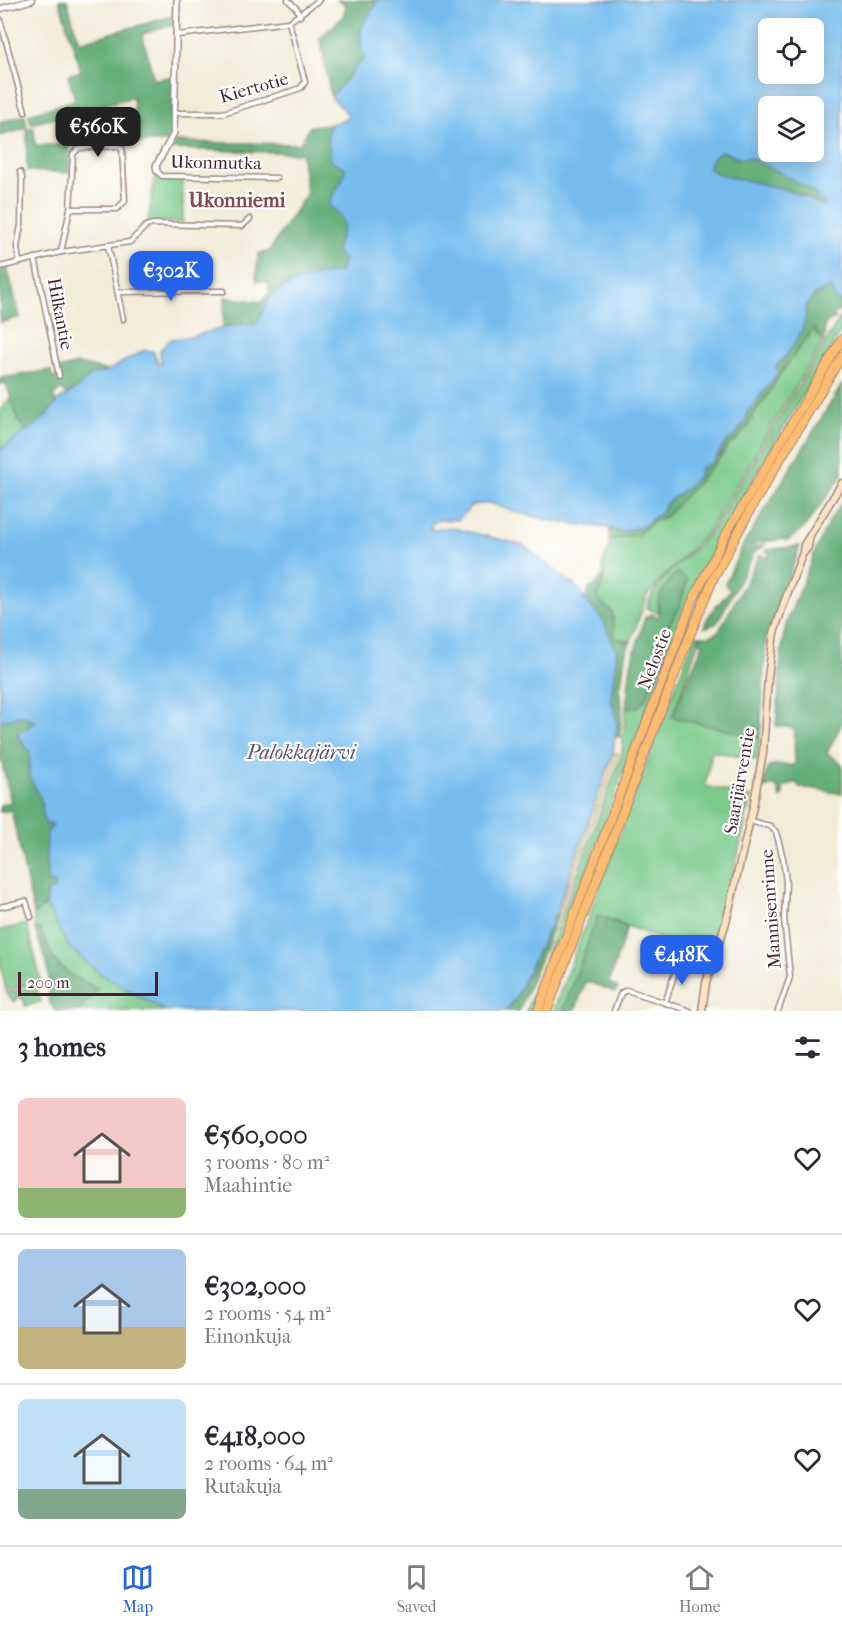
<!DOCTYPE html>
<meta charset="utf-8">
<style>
body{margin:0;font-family:"IM FELL French Canon",serif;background:#f2f2f3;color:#2b2b33;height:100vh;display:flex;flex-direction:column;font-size:22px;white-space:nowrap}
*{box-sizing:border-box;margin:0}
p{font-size:20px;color:#7c7c81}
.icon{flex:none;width:33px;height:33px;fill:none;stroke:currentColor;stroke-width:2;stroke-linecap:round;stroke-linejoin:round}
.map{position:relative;height:1011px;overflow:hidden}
.details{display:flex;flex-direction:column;background:#fff;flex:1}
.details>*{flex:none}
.fabs{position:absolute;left:758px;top:18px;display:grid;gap:12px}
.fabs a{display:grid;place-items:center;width:66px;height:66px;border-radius:9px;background:#fff;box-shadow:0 3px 15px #0003;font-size:30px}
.scale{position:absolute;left:18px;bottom:15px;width:140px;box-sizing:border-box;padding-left:6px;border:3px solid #4a1f2b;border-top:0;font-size:16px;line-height:21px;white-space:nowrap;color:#4a1f2b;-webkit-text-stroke:4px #fff;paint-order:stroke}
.price{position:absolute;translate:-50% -51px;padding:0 14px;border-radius:12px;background:#2563eb;color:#fff;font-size:20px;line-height:39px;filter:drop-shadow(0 2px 3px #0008)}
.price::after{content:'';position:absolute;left:50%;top:36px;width:18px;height:14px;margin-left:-9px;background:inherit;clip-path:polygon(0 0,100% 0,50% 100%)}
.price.selected{background:#222;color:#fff}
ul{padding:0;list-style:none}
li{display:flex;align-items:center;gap:18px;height:150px;padding:0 18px}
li+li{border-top:2px solid #e1e1e2}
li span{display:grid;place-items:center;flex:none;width:168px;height:120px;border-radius:9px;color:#555}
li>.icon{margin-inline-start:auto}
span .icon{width:72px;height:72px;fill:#fffc;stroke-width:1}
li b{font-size:26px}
h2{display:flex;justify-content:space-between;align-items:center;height:72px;padding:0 18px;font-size:26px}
.tab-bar{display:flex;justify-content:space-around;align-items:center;height:84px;border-top:2px solid #e1e1e2;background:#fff;font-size:16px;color:#7c7c81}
.tab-bar a{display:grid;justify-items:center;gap:3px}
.tab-bar .selected{color:#2563eb}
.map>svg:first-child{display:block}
.green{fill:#7aca8b;stroke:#62745b;stroke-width:1.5}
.forest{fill:#63ae77;stroke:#566651;stroke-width:1.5}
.sand{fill:#eeda9e;stroke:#9c7c64;stroke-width:1.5}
.water{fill:#76bdee;stroke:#606e8c;stroke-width:1.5;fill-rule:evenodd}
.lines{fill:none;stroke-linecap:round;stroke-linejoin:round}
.minor-casing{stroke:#9e8681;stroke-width:7}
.tertiary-casing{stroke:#9e8681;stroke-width:8}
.secondary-casing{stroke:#9e8681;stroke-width:9}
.motorway-casing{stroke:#9e8681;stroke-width:10}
.minor{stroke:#fff;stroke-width:4}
.tertiary{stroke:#fff;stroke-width:5}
.secondary{stroke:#fee4c5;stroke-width:6}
.motorway{stroke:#fdbc6f;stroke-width:8}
.labels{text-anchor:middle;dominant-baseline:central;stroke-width:4.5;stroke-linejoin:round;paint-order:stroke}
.street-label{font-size:18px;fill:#4a1f2b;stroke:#fff}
.neighbourhood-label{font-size:20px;font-weight:bold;fill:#814a4d;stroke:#fff}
.water-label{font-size:20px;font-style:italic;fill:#59566f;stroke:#fff}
</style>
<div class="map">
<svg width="842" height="1011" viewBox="0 0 842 1011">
<rect width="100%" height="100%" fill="#fff"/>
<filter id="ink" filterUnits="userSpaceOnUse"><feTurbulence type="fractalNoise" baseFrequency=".0167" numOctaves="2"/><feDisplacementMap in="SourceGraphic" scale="12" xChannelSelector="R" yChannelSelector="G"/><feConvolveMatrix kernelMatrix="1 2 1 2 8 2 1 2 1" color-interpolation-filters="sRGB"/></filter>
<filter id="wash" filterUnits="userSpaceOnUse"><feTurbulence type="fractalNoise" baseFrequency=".008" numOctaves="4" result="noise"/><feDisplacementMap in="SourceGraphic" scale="24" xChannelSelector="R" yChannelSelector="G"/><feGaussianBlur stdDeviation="1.35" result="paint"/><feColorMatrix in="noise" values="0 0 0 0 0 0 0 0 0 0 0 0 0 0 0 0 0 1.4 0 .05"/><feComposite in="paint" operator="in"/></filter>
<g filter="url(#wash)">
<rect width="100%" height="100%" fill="#f2ecd7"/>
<!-- green -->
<g class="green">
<path d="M157 175 161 178 183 180V222H148L154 182Z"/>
<path d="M842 315V330L734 511 696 585 665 661 534 1011H526L622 753 626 707H629L663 660 670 622 679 609 687 580 661 614 647 608C650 583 698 550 714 527Z"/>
<path d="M815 327 817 335 824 340 709 530 647 595 631 641 617 639 615 637 612 612 601 603 597 596C603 585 607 578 602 566L609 548V540L638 534 654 521 666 516 699 481 707 470 714 465 728 446 736 440 750 423 755 411 765 399 780 374Z"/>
<path d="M11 397 19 422 27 431 0 451V410Z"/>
<path d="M695 635 700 636 673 716 760 738 757 760 712 751 705 786 751 797 724 915 711 958 598 915 563 1011H553Z"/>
<path d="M46 905 59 928 101 974 165 1011H78L98 989C83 981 64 974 54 959 48 949 46 938 39 929L35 930 34 914Z"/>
<path d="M27 924 41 982 6 990 0 962V930Z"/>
<path d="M36 987 41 1002 25 1006 24 999 17 997 14 1002 6 993Z"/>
</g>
<!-- forest -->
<g class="forest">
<path d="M59 0H67L79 42 173 16V25L142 34 154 80 173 76C173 98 176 122 167 142H136L133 97 31 124 29 114 75 100 68 75 81 71Z"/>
<path d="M337 0H375L376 6C360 21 357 37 364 58L331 97 320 38 343 17 346 5Z"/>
<path d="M25 115 27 128H34L35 145H65L70 150 69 173 27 171V128L0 136V122Z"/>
<path d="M332 124 327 134 345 167 344 179 332 196C340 212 349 222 339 239L344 261 340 272C320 274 279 284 268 301 262 310 263 318 254 325L240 324 223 327 225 297 261 302 269 294V282L256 281 258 254 269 251 307 193 301 153 173 149 175 142 300 144 310 126Z"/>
<path d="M722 151 737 158H750L777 171 811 190 827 205 821 206 807 196 771 186 719 175 708 168 713 157Z"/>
<path d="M7 267 20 317 0 323V269Z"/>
<path d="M829 288 832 289 839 302 842 301 840 311 832 314 836 318 825 324 824 331 825 335 823 339 817 335 814 328 780 374 765 399 755 411 750 423 736 440 728 446 714 465 707 470 699 481 680 502 666 516 654 521 638 534 609 540 610 528 621 532 645 525 661 512 666 504 688 486 699 475 701 468 713 462 726 442 735 435 747 418V413L776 366 786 357 806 314 805 307C813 295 817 296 829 288Z"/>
<path d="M78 364 108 371 91 375 75 390 66 395 62 389 53 396 56 403 43 419 27 431 19 422 6 383 0 384V378L51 370 52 378 58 377 57 369Z"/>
<path d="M842 385V476L803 529 787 541 785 539 753 543 755 546 765 545 754 553 717 623 704 628C705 615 722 602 730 590L725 584 743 545Z"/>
<path d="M842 502V723L827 753 842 764V794L816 789 801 788 795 782 783 788V795L780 798 778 789 773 785 762 789 768 767 772 765H795L794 728 776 726 782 644 786 624 816 549 830 520Z"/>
<path d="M800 546 766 641 760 738 672 717 703 644 699 641 700 636H710L719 631 760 555 768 558 769 555 766 550Z"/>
<path d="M677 572 687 580 679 609 670 622 663 660 646 698 637 708 626 707 631 664 645 617 652 614 658 617 660 614C654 597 665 585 677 572Z"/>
<path d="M603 574 605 575 597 596 601 603 612 612 615 637 617 639 631 641 625 655 621 685 619 687 622 707 620 737H616L617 723 611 698 617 652 585 600 590 587H594Z"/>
<path d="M23 715 36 722 17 734 30 752 29 775 42 802 43 818 53 826 48 882 56 883 54 890 48 891 46 905 34 914 11 810 0 812V805L11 802 0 755V721Z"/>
<path d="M556 913 558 915 519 1011H506L517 995Z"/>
<path d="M598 915 627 927 609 983 618 988 615 992 586 981 575 1011H563Z"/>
<path d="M38 929C46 938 48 949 54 959 64 974 83 981 98 989L78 1011H55L48 1000C53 976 43 952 35 930Z"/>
</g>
<!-- sand -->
<path class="sand" d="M613 753H618L558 915 556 913Z"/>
<!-- water -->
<path class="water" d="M375 0H842V301L839 302 835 299 832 289 829 288 815 294 805 307C810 325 789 354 776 366L778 371 776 376 747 413V418L735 436 726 442 713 462 701 468 699 475 688 486 666 504 661 512 645 525 621 532 610 528 557 522 515 512 490 503 472 505 458 520C448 520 434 517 430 528L435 530 438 528H453L523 545 580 590 585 600 603 620 617 652 611 698 617 723 613 753 556 913 517 995 506 1011H165L101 974 69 947 46 905 48 891 54 890 55 883H48L46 860 47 832 53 826 51 823 47 825 43 818 42 802 29 775 30 752 17 734 36 722 23 715 0 721V451L43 419 59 400 75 390 91 375 108 371 144 350 153 351 158 363H161L160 350 171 339 189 337 240 324 254 325C263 318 262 310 268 301 279 283 320 274 340 272L344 261 336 251C342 226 352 225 329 205 334 189 344 185 345 167L331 161 327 134 332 124 348 118 347 113 331 97 364 58C357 37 360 22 376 6ZM768 28H813V74H768ZM768 106H813V152H768ZM722 151 738 158H750L777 171 811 190 826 205 821 206C800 192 773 186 748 181 734 178 720 177 708 168L713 157Z"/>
</g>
<g filter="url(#ink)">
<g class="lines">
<!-- minor casing -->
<g class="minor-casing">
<g id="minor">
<path d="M288 0 297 9 300 16"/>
<path d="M0 19 25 112"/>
<path d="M289 22 319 0"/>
<path d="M175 113H223L301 88 305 82 289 22 177 35"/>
<path d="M157 171 162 176 277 178"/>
<path d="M108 245 123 319"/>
<path d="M61 252 70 209 73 154 79 148 118 146 122 148 125 201 117 209H70"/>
<path d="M35 258 59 376"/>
<path d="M19 262 17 247 21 225 22 177 20 172"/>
<path d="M0 267 61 252 130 242 146 226 153 224 242 226 250 219"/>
<path d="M118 292 224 291"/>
<path d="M750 821 770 826 776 832 783 858 786 883 784 919 790 977 778 1011"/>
<path d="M0 907 26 901 31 917"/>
<path d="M665 1003 676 969 681 961"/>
<path d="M614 1011 621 993 627 990 690 1011"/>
</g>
</g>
<!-- tertiary casing -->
<g class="tertiary-casing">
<g id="tertiary">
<path d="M0 9 32 0"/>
<path d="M157 171 156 166 174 133 177 0"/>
</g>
</g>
<!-- secondary casing -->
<g class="secondary-casing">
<g id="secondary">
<path d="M803 552 804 545 842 483"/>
<path d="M702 1011 706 983 726 922 753 807 763 753 768 677 774 633 786 597 802 555 808 547 810 535"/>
</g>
</g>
<!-- motorway casing -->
<g class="motorway-casing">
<g id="motorway">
<path d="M538 1011 692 602 726 534 842 339"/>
<path d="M547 1011 686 645 714 577 753 505 842 356"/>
</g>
</g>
<!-- minor -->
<use href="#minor" class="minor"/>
<!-- tertiary -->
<use href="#tertiary" class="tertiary"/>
<!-- secondary -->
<use href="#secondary" class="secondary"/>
<!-- motorway -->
<use href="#motorway" class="motorway"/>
</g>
</g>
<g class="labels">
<!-- street labels -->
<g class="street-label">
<text transform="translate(254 88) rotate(-16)">Kiertotie</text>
<text transform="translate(216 163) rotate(1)">Ukonmutka</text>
<text transform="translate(60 314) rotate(79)">Hilkantie</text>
<text transform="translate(655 659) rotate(-69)">Nelostie</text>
<text transform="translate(740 781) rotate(-80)">Saarijärventie</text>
<text transform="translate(771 909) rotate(-94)">Mannisenrinne</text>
</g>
<!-- neighbourhood labels -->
<g class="neighbourhood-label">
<text x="237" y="200">Ukonniemi</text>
</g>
<!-- water labels -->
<g class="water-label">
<text x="301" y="752">Palokkajärvi</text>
</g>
</g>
</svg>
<div class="fabs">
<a><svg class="icon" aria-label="locate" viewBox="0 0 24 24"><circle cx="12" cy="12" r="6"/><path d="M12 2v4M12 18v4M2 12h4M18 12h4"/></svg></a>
<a><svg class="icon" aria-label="layers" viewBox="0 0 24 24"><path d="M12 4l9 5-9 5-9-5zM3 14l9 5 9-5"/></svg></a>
</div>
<div class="scale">200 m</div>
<b class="price selected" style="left:98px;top:158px">€560K</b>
<b class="price" style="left:171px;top:302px">€302K</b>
<b class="price" style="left:682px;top:986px">€418K</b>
</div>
<section class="details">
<h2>3 homes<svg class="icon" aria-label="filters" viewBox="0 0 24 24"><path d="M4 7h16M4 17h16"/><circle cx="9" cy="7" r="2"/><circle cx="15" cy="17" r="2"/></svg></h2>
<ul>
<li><span style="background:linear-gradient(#f6c9c9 75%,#8fb573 0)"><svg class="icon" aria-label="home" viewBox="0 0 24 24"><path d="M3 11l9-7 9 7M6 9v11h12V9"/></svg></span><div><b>€560,000</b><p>3 rooms · 80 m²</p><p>Maahintie</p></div><svg class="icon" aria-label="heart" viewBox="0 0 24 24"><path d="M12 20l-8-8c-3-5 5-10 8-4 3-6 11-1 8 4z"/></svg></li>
<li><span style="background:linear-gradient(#a9c7e8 65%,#c2b280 0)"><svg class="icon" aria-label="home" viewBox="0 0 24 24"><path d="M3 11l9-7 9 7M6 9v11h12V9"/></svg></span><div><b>€302,000</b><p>2 rooms · 54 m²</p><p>Einonkuja</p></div><svg class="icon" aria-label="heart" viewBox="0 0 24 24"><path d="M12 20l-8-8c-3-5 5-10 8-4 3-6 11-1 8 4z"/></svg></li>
<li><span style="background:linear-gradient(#bfe0f5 75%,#7fa58c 0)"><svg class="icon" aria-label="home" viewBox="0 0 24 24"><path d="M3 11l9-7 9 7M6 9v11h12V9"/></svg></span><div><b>€418,000</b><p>2 rooms · 64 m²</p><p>Rutakuja</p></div><svg class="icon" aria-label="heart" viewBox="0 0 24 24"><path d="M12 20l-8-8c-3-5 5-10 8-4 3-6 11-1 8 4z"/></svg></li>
</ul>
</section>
<nav class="tab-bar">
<a class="selected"><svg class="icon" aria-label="map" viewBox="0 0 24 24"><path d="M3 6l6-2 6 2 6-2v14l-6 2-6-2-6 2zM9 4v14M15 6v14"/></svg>Map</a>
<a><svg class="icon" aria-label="saved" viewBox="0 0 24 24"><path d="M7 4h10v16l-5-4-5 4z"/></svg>Saved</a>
<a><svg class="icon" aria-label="home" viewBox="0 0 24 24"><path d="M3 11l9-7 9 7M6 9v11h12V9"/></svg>Home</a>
</nav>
